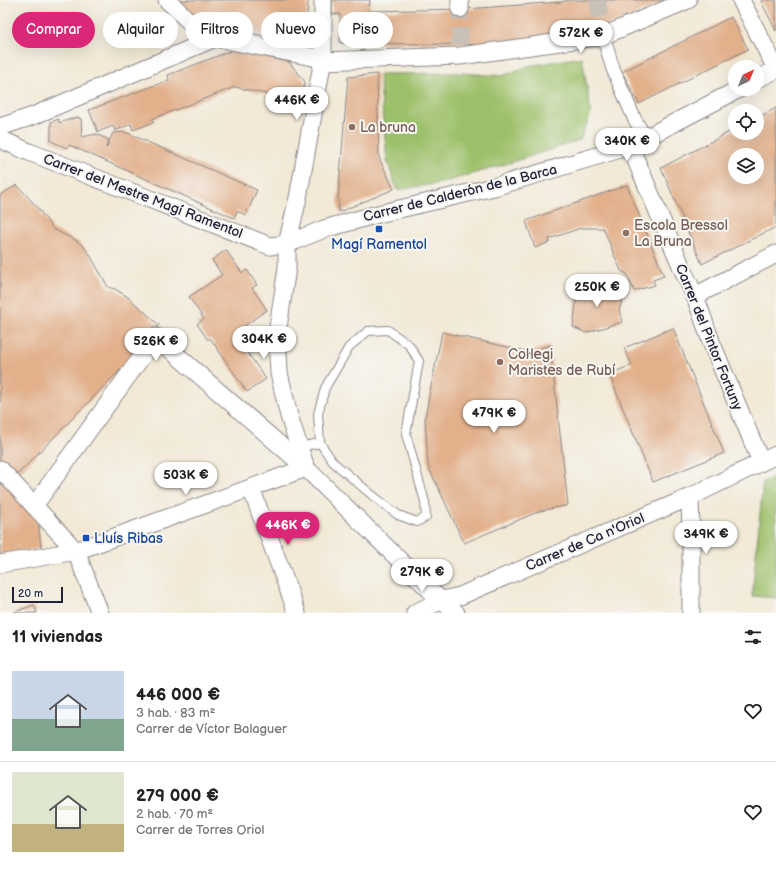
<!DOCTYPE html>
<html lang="es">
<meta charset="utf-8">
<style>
body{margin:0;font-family:"Balsamiq Sans",sans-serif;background:#f2f2f2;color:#222;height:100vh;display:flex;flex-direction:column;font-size:15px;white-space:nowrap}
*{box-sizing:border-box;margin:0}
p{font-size:13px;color:#767676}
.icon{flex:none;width:22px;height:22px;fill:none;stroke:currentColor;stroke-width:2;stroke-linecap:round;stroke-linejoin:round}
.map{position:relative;height:613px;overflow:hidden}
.drawer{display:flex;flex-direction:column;background:#fff;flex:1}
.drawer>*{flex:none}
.guide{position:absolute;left:12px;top:12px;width:400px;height:36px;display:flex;gap:8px}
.needle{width:26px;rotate:44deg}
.tools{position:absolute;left:728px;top:60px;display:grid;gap:8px}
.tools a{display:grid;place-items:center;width:36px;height:36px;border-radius:50%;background:#fff;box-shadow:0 4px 16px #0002;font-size:20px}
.scale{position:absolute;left:12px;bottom:10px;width:51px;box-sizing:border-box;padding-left:4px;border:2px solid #22223b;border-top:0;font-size:11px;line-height:14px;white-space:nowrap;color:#22223b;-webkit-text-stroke:3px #f6f6f2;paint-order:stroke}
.price{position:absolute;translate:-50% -34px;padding:0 9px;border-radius:14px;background:#fff;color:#222;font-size:13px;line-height:26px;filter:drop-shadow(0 1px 2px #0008)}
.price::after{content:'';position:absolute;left:50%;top:24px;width:12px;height:9px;margin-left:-6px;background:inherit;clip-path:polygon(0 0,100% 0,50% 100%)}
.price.selected{background:#db2777;color:#fff}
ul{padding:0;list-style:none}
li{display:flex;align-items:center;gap:12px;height:100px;padding:0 12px}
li+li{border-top:1px solid #e0e0e0}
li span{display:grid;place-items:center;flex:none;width:112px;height:80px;border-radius:0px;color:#555}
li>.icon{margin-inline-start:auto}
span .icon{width:48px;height:48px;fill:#fffc;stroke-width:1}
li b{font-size:17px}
h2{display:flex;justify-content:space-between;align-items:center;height:48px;padding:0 12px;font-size:17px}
.pill{padding:0 14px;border-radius:18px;background:#fff;box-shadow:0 4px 16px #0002;font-size:14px;line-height:36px}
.pill.selected{background:#db2777;color:#fff}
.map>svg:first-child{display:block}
.green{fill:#9cc069;stroke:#5f7152}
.building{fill:#e2b18c;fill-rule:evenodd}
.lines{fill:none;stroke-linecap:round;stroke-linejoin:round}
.minor-tunnel{stroke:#c8c1b7;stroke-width:17;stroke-dasharray:17 8;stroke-linecap:butt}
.service-casing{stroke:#8a8688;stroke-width:10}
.pedestrian-casing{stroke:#8a8688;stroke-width:15}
.minor-casing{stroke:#8a8688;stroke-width:19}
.service{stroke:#fff;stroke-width:8}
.pedestrian{stroke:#fff;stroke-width:13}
.minor{stroke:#fff;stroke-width:17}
.education-dot{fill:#8d6e63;stroke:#f6f6f2;stroke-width:1.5}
.transit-dot{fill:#1a4fb4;stroke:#f6f6f2;stroke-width:1.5}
.labels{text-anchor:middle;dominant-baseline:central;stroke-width:4;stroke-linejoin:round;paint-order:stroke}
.education-label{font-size:14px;fill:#785e54;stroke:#f6f6f2;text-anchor:start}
.street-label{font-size:14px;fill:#22223b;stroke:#f6f6f2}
.transit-label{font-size:14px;fill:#164399;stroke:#f6f6f2}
</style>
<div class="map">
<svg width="776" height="613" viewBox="0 0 776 613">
<rect width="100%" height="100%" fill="#f6f6f2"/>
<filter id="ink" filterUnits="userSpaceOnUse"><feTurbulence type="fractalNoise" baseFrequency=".025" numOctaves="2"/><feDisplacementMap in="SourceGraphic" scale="8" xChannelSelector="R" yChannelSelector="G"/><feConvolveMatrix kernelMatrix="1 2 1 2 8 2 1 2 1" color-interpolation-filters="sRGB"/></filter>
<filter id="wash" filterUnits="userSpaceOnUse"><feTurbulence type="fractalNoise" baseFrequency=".012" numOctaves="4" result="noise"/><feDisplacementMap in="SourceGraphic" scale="16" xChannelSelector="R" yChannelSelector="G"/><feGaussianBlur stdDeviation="0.9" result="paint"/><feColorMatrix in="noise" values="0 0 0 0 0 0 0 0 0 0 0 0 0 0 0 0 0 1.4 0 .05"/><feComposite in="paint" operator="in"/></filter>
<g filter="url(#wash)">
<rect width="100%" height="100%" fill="#f2e9d6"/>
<!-- green -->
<g class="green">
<path d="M582 57 591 113 580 140 503 165 441 183 397 190 387 161 379 74 462 73 502 76 528 66Z"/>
<path d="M776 476V598L752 596 763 482Z"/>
</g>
<g id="blocks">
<!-- building -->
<g class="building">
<path d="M178 0H308L306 32 295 42 200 23Z"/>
<path d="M332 0H370L369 11 466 9 561 2 569 0H666L624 20 575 34 502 45 340 43V14H332Z"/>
<path d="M763 0H776V31L761 1Z"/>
<path d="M731 17 748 49 639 104 622 72Z"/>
<path d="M233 50 289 62 305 82 301 102 235 87 152 119 154 122 133 130 131 124 115 131 113 126 98 132 89 110 169 80 168 75Z"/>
<path d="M377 74 379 158 394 189 339 212 338 199 348 77Z"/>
<path d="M776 108V227L702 264 661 168 735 129V133H757V118ZM735 155H757V177H735Z"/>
<path d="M77 117 81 119 82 137 96 134 109 140 106 148 113 133 125 132 257 190 246 215 237 211 234 218 69 145 67 148 51 141V122L59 119V123Z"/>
<path d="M17 185 37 207 53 229 77 241 84 247 90 255 108 287 115 289 128 297 159 325 124 366 16 476 0 461V195Z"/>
<path d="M627 185 664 276 653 280 655 285 634 291 627 274 621 271 603 228H581L549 239 550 242 535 248 526 221Z"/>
<path d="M226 250 242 273 247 270 257 285 252 288 267 310 244 326 254 342 245 349 266 379 247 392 210 338 208 340 197 324 204 319 189 297 222 275 212 260Z"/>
<path d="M584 279 624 295 619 310 622 322 586 333 573 327 577 296Z"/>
<path d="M673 328 724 453 653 482 609 374 632 365 624 348Z"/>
<path d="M442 332 529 352 550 345 568 505 540 511 464 543 428 466 425 417Z"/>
<path d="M0 477 38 518 41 548 0 555Z"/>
<path d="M34 605 37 613H12Z"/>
</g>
</g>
</g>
<g filter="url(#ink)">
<use href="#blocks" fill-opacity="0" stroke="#8a8688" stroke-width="1"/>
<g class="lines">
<!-- minor-tunnel -->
<g class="minor-tunnel">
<path d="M598 0 600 26"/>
<path d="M460 45V9"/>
</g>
<!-- service casing -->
<g class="service-casing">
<path id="service" d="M299 447 320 443 333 462 372 495 398 515 417 522 426 517 425 502 406 434 419 361 409 345 388 330 368 331 349 347 325 388 318 414 320 443"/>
</g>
<!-- pedestrian casing -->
<g class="pedestrian-casing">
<path id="pedestrian" d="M603 36 613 69 634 118 646 139"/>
</g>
<!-- minor casing -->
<g class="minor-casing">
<g id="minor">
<path d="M167 0 198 30 215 38"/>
<path d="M741 0 776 69"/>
<path d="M460 9V0"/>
<path d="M322 61 460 56 603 36 688 0"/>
<path d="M757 79 776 70"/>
<path d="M0 127 33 116 215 38 323 59"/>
<path d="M0 139 29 152 270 246 287 244 324 229 378 214 494 187 630 146 739 89"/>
<path d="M630 146 685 275 695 296 712 344 761 462"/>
<path d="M695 296 776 254"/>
<path d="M306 468 289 416 279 373 277 334 287 268V244L298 198 323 59V0"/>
<path d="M0 469 76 551 100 613"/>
<path d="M251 488 297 613"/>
<path d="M690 497 691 536V613"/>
<path d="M34 506 156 337 306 468 434 594 456 613"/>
<path d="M0 564 76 551 306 468"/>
<path d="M415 613 442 600 460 596 690 497 776 455"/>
</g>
</g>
<!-- service -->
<use href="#service" class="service"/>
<!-- pedestrian -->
<use href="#pedestrian" class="pedestrian"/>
<!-- minor -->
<use href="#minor" class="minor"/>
</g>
</g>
<!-- markers -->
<g class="education-dot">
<circle cx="352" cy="127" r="4"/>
<circle cx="626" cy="233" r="4"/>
<circle cx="500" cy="362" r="4"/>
</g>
<g class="transit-dot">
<rect x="375" y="225" width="8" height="8" rx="2"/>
<rect x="82" y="534" width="8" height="8" rx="2"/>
</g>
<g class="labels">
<!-- education labels -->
<g class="education-label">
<text x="360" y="127">La bruna</text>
<text x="634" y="225">Escola Bressol<tspan x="634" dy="16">La Bruna</tspan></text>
<text x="508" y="354">Col·legi<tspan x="508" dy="16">Maristes de Rubí</tspan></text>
</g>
<!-- street labels -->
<g class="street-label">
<text transform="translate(460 193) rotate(-14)">Carrer de Calderón de la Barca</text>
<text transform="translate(143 196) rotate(21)">Carrer del Mestre Magí Ramentol</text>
<text transform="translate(709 337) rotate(68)">Carrer del Pintor Fortuny</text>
<text transform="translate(585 542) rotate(-23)">Carrer de Ca n'Oriol</text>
</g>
<!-- transit labels -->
<g class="transit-label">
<text x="379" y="244">Magí Ramentol</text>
<text x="94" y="538" text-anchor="start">Lluís Ribas</text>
</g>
</g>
</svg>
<div class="tools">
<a><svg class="needle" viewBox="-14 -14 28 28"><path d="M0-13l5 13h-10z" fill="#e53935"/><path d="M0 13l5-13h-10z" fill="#767676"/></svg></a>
<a><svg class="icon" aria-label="locate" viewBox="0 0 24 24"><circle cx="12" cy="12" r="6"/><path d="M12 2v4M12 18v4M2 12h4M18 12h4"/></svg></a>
<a><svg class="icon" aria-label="layers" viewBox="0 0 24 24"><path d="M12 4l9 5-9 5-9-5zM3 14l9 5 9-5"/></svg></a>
</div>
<div class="scale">20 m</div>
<b class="price" style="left:581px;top:54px">572K €</b>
<b class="price" style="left:297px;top:121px">446K €</b>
<b class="price" style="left:627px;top:162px">340K €</b>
<b class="price" style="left:597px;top:308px">250K €</b>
<b class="price" style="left:264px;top:360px">304K €</b>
<b class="price" style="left:156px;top:362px">526K €</b>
<b class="price" style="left:494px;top:434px">479K €</b>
<b class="price" style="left:186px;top:496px">503K €</b>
<b class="price selected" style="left:288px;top:546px">446K €</b>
<b class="price" style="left:706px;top:555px">349K €</b>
<b class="price" style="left:422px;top:593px">279K €</b>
<div class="guide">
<a class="pill selected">Comprar</a>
<a class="pill">Alquilar</a>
<a class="pill">Filtros</a>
<a class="pill">Nuevo</a>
<a class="pill">Piso</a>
</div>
</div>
<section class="drawer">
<h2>11 viviendas<svg class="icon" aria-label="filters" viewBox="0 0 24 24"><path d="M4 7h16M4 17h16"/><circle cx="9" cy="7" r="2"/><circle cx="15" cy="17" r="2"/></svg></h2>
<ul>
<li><span style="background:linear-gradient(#c9d6e8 60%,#7fa58c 0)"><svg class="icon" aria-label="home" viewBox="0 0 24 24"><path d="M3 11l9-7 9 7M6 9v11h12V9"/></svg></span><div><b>446 000 €</b><p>3 hab. · 83 m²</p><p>Carrer de Víctor Balaguer</p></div><svg class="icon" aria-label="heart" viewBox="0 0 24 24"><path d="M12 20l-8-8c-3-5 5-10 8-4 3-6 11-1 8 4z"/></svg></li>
<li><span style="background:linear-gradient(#dfe7d0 65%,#c2b280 0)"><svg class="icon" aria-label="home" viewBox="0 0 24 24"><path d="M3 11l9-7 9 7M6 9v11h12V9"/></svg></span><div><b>279 000 €</b><p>2 hab. · 70 m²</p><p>Carrer de Torres Oriol</p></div><svg class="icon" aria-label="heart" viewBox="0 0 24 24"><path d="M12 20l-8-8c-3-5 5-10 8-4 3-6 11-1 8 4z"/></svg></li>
</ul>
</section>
